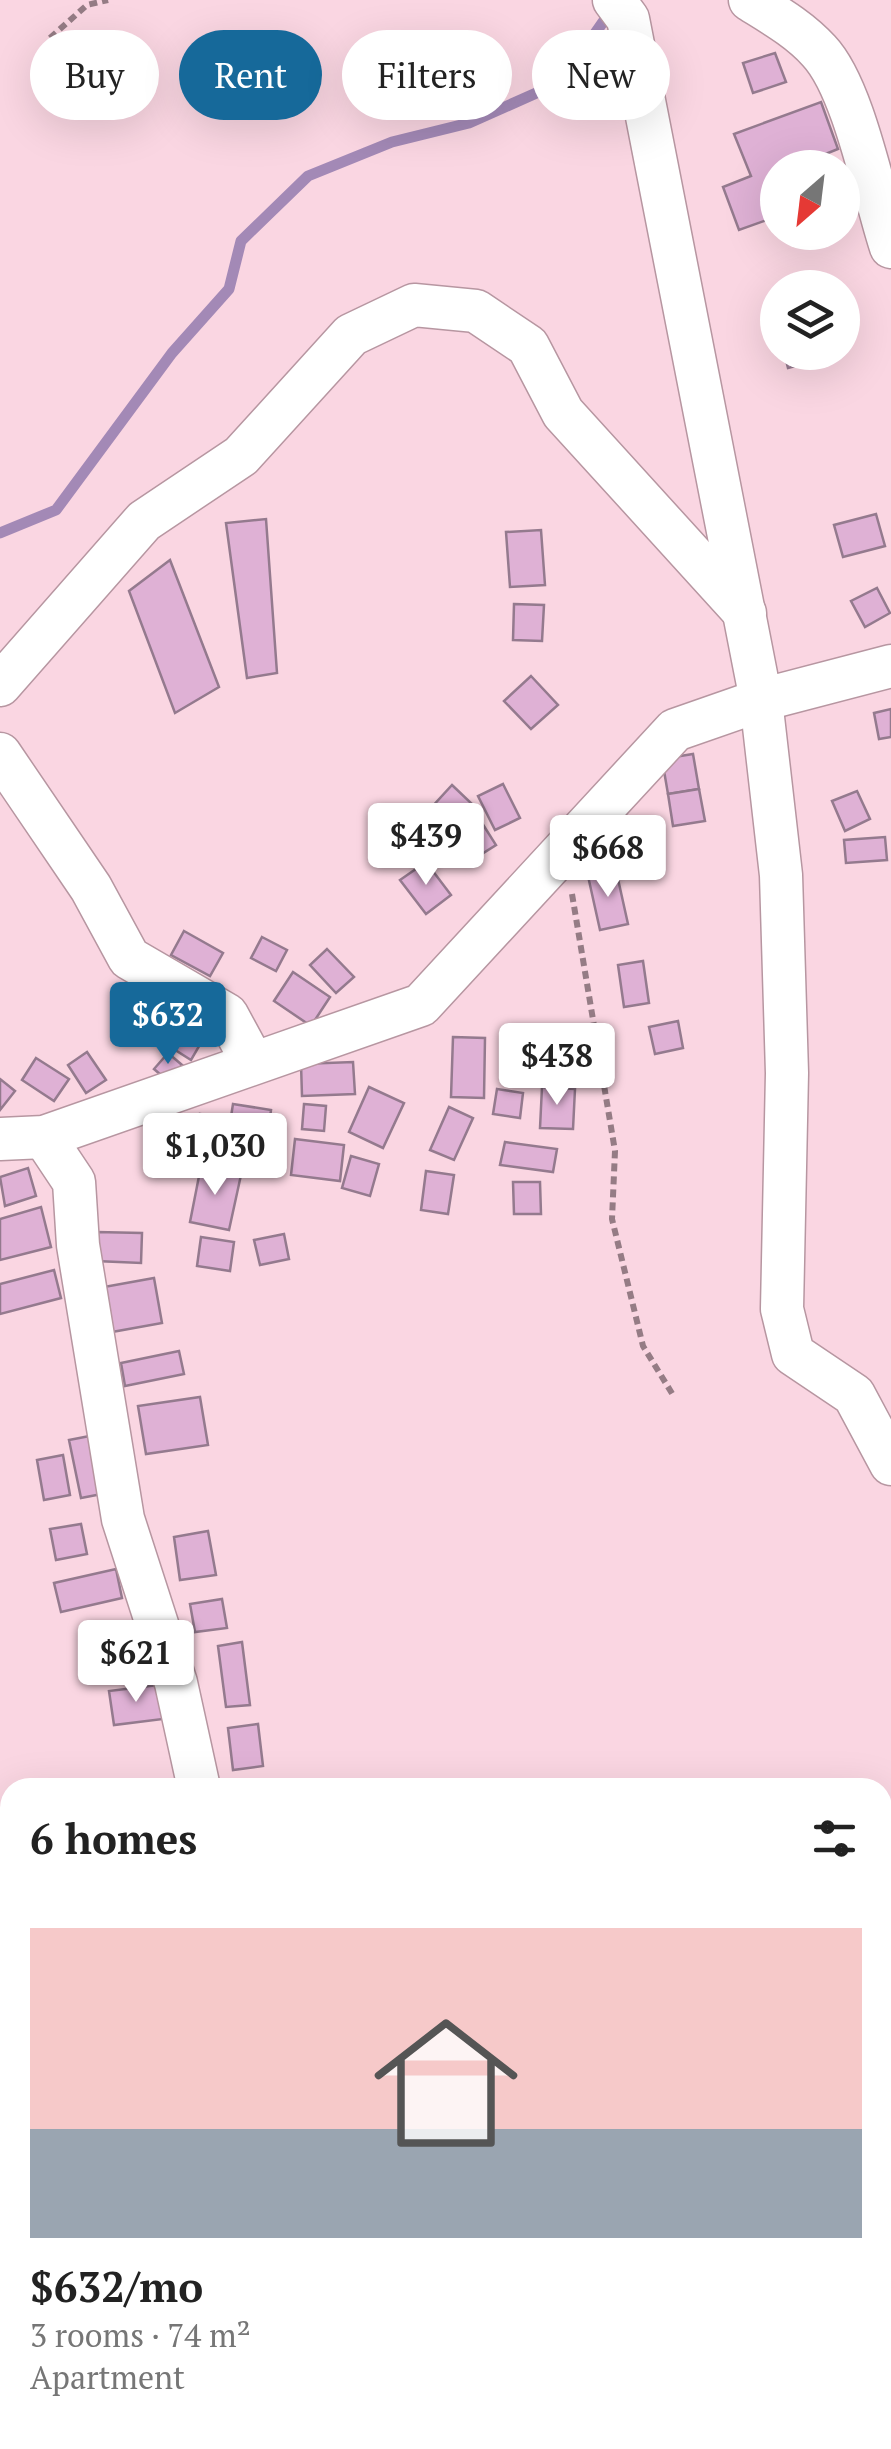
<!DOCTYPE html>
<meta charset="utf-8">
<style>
body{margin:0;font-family:"PT Serif",serif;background:#f2f2f2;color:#222;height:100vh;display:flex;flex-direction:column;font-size:38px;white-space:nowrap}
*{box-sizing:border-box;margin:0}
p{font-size:32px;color:#767676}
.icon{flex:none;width:55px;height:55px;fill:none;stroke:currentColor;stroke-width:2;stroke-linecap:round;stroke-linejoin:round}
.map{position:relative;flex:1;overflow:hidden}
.side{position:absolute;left:0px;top:1778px;width:892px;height:672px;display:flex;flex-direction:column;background:#fff;border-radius:30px 30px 0 0;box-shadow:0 10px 40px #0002}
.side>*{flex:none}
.hud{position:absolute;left:30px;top:30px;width:832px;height:90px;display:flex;gap:20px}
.needle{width:65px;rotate:208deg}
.tools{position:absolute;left:760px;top:150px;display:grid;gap:20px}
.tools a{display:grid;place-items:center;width:100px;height:100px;border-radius:50%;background:#fff;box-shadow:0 10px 40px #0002;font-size:50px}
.price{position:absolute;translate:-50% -85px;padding:0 22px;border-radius:10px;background:#fff;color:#222;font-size:32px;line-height:65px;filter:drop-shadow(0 2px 5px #0008)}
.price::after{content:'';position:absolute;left:50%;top:60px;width:30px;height:22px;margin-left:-15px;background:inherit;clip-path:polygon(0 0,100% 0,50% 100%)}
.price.on{background:#16699a;color:#fff}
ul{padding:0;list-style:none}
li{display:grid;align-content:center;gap:20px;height:530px;padding:0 30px}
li+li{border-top:2px solid #e0e0e0}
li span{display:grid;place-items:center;height:310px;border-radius:0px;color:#555}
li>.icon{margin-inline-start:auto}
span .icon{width:180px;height:180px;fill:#fffc;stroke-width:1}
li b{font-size:42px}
h2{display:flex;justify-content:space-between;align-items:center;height:120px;padding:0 30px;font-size:42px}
.pill{padding:0 35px;border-radius:45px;background:#fff;box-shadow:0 10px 40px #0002;font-size:35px;line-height:90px}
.pill.on{background:#16699a;color:#fff}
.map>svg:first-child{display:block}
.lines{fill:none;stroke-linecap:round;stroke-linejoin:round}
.stream{stroke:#a389b6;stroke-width:11}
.building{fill:#dfb1d5;stroke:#947a8e;stroke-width:2.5}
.minor-casing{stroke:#b796a1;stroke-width:45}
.path{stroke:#957c85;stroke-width:6;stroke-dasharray:8 5;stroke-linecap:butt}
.minor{stroke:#fff;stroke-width:42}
</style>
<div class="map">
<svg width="891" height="2449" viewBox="0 0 891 2449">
<rect width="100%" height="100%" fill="#fad6e2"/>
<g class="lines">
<!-- stream -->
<path class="stream" d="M0 533 56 510 172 353 229 289 241 241 308 176 392 142 469 123 561 82 610 12"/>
</g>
<!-- building -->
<g class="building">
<path d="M775 53 786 82 753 93 743 63Z"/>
<path d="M821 102 838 149 813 159 816 168H778V216L739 230 723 187 751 176 734 134Z"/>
<path d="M784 352H833L834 356 788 368Z"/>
<path d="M876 514 885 546 843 557 834 525Z"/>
<path d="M266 519 277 673 247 678 226 523Z"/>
<path d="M541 530 545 585 510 587 506 532Z"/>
<path d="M170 560 219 687 175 713 129 591Z"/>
<path d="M877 588 890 613 865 627 851 601Z"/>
<path d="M514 604 544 605 542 641 513 640Z"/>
<path d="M531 676 558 705 531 729 504 701Z"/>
<path d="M891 709V737L879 739 874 713Z"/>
<path d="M693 754 699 789 668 794 662 759Z"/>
<path d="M503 784 520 818 495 830 478 796Z"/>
<path d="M452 785 471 803 451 826 431 808Z"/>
<path d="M699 789 705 821 673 826 668 794Z"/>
<path d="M857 791 870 819 845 831 832 801Z"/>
<path d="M482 823 496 845 469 862 455 842Z"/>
<path d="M885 837 887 860 846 863 844 840Z"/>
<path d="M426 862 451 895 426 914 400 880Z"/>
<path d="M616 870 628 924 600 930 588 876Z"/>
<path d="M184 931 223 953 210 976 171 955Z"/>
<path d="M262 937 287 950 276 971 251 958Z"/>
<path d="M327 949 354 977 336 993 310 965Z"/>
<path d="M643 961 649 1003 624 1007 618 965Z"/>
<path d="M293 972 330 997 311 1026 274 1001Z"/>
<path d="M678 1021 683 1048 655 1054 649 1027Z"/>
<path d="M184 1022 205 1036 191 1060 169 1046Z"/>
<path d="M541 1033 567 1035 566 1061H540Z"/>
<path d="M453 1037 485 1038 484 1098 451 1097Z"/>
<path d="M87 1052 106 1080 86 1093 68 1065Z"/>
<path d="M168 1053 182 1065 168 1081 154 1069Z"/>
<path d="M36 1058 69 1079 54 1101 22 1080Z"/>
<path d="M353 1062 355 1094 302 1096 301 1064Z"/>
<path d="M0 1079 15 1091 0 1110Z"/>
<path d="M369 1087 404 1103 383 1148 349 1132Z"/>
<path d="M542 1087 575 1089 573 1129 540 1128Z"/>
<path d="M497 1089 523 1093 520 1118 493 1114Z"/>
<path d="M233 1104 271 1110 266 1148 227 1142Z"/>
<path d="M304 1104 326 1106 324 1131 302 1129Z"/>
<path d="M449 1107 473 1118 454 1160 430 1150Z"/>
<path d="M200 1114 222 1117 218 1152 196 1150Z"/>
<path d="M295 1139 344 1145 340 1181 291 1175Z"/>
<path d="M505 1142 557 1149 553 1172 500 1165Z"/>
<path d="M351 1156 379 1164 370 1196 342 1188Z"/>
<path d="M201 1166 241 1175 229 1230 190 1222Z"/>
<path d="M28 1168 36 1196 5 1206 0 1177Z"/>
<path d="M426 1171 454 1175 448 1214 421 1210Z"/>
<path d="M513 1182H540L541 1214H514Z"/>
<path d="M41 1207 51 1247 0 1260V1219Z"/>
<path d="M96 1232 142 1233 141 1263 96 1261Z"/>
<path d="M284 1234 289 1259 260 1265 254 1240Z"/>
<path d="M201 1237 234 1242 230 1271 197 1266Z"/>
<path d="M54 1270 61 1298 0 1314V1284Z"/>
<path d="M154 1278 162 1323 112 1332 104 1287Z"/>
<path d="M179 1351 184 1374 125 1386 121 1363Z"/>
<path d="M200 1397 208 1445 146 1454 138 1406Z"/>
<path d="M100 1434 112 1492 81 1498 69 1440Z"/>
<path d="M63 1455 70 1495 44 1500 37 1460Z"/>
<path d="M81 1524 87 1554 56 1560 50 1529Z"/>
<path d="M208 1531 216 1575 180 1580 174 1537Z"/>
<path d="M116 1569 122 1598 61 1612 54 1583Z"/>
<path d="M222 1599 227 1628 195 1632 190 1604Z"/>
<path d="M242 1642 250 1705 226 1707 218 1646Z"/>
<path d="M158 1685 163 1719 114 1725 109 1691Z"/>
<path d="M258 1724 263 1766 233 1770 228 1728Z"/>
</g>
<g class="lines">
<!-- minor casing -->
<g class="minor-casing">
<g id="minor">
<path d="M614 0 628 19 761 700 781 875 787 1073 782 1309 793 1354 854 1395 891 1464"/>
<path d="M750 0C774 15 799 29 819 51 854 88 874 196 891 247"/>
<path d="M0 685 144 521 241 456 351 335 414 305 476 311 528 346 563 413 745 613"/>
<path d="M0 754 91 888 129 958 227 1015 253 1063"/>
<path d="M44 1137 74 1182 78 1245 123 1519 176 1683 199 1788"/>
<path d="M0 1139 44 1137 421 1005 675 730 761 700 891 666"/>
<path d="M453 2440 459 2449"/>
</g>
</g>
<!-- path -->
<g class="path">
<path d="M50 38 87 5 108 0"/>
<path d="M572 894 615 1151 612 1219 643 1346 673 1395"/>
<path d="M0 2277H10"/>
<path d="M245 2449 257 2440"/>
</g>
<!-- minor -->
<use href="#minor" class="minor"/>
</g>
</svg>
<div class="tools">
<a><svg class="needle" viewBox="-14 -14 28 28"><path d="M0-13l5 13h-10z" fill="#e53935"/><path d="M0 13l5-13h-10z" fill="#767676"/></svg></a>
<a><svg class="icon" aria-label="layers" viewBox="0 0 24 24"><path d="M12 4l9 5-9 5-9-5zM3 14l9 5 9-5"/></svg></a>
</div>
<b class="price" style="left:426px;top:888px">$439</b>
<b class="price" style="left:608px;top:900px">$668</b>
<b class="price on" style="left:168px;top:1067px">$632</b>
<b class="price" style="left:557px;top:1108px">$438</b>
<b class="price" style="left:215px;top:1198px">$1,030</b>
<b class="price" style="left:136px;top:1705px">$621</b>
<div class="hud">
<a class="pill">Buy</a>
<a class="pill on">Rent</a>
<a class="pill">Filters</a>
<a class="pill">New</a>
</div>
<section class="side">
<h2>6 homes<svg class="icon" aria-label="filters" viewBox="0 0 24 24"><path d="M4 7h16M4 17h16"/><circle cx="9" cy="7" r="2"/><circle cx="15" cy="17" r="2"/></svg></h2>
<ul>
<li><span style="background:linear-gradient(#f6c9c9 65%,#9aa5b1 0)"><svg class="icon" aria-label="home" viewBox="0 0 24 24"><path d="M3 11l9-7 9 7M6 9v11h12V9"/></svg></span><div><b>$632/mo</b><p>3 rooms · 74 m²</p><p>Apartment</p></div></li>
</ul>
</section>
</div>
